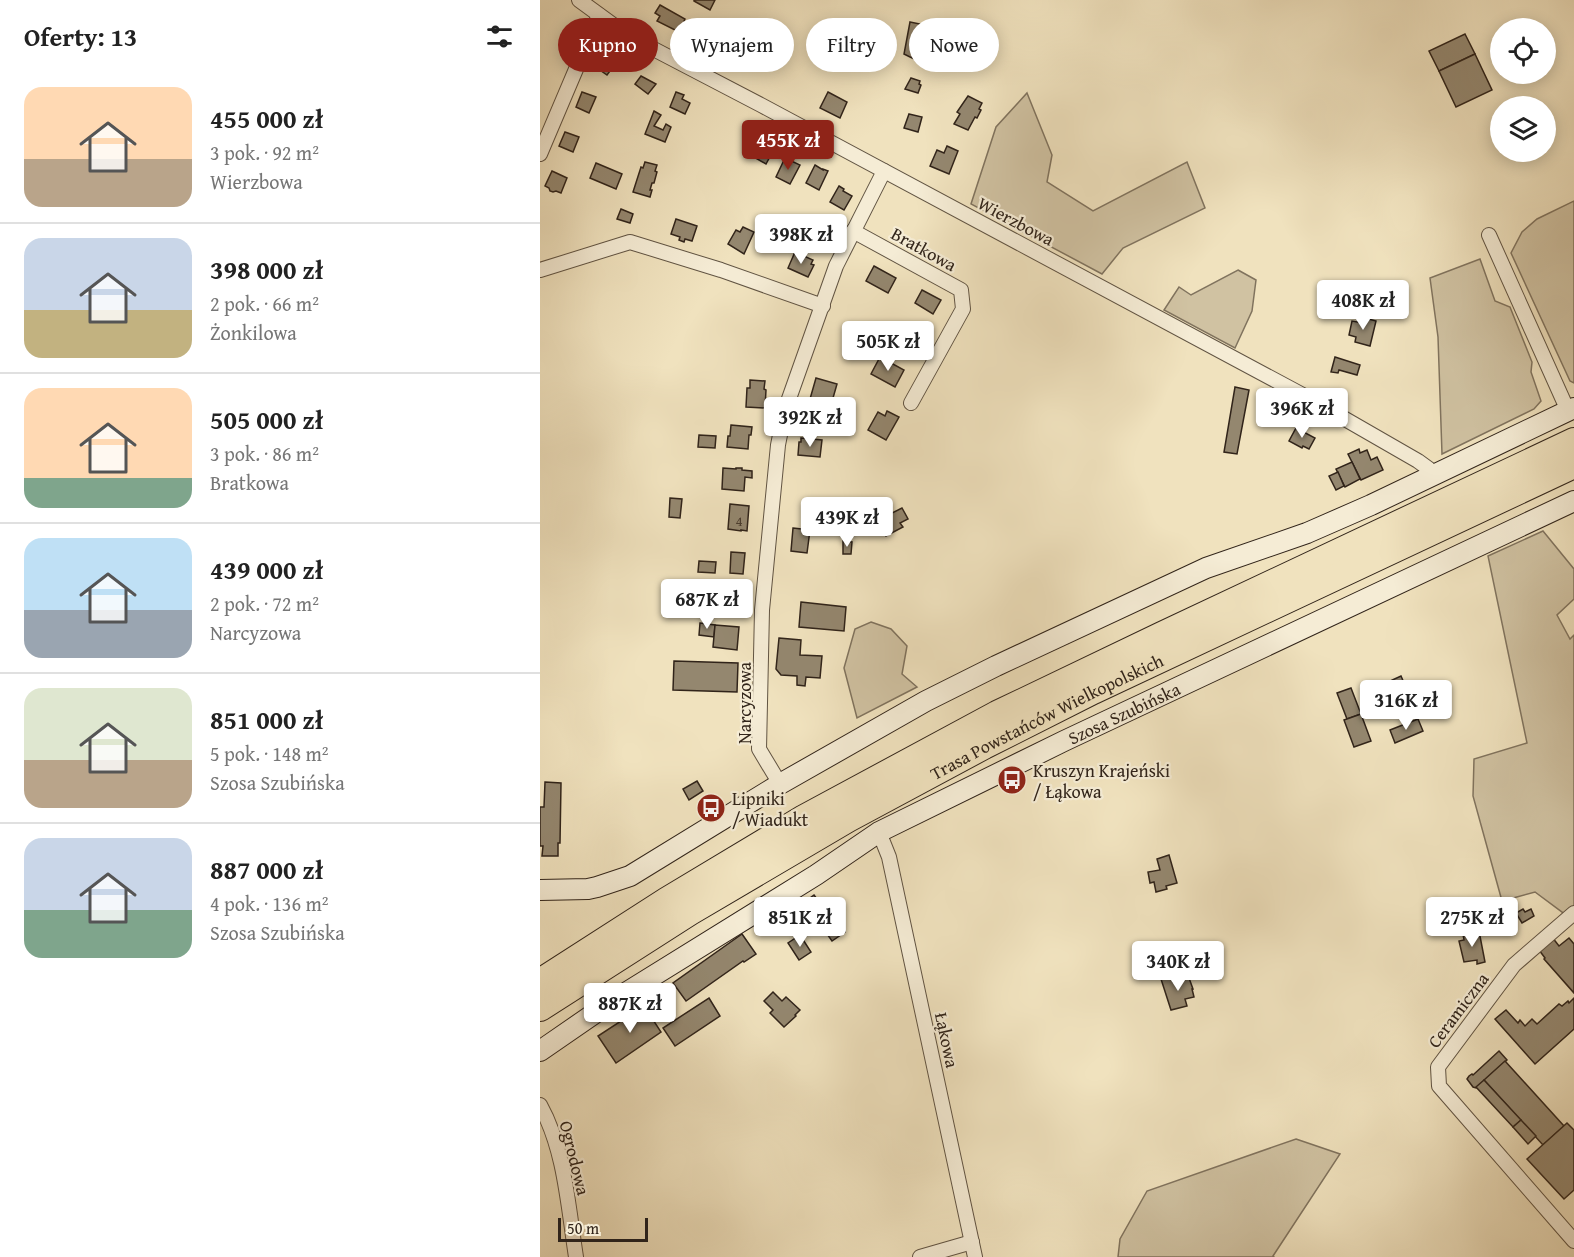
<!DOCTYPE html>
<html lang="pl">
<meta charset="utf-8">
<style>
body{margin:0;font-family:"Gentium Book Plus",serif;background:#f6f6f6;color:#222;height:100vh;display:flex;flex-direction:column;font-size:22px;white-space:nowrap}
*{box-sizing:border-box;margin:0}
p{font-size:20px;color:#767676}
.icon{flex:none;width:33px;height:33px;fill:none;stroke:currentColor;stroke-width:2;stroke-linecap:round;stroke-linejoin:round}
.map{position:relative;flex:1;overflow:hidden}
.drawer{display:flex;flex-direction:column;background:#fff;width:540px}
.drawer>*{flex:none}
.banner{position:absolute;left:18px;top:18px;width:570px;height:54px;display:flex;gap:12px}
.buttons{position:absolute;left:950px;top:18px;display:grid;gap:12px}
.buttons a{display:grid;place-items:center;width:66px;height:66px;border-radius:50%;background:#fff;box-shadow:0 3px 15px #0003;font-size:30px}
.scale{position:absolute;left:18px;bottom:15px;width:90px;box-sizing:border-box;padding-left:6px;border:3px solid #31241a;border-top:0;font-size:16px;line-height:21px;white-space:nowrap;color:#31241a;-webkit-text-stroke:4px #f5ecd5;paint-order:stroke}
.price{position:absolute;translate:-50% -51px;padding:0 14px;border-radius:6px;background:#fff;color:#222;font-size:20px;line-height:39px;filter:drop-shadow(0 2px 3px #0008)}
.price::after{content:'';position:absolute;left:50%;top:36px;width:18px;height:14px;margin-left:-9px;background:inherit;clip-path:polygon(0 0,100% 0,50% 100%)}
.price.current{background:#8f2418;color:#fff}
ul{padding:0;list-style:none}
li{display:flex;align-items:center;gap:18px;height:150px;padding:0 24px}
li+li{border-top:2px solid #e0e0e0}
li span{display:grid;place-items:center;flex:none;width:168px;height:120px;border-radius:18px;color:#555}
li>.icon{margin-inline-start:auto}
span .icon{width:72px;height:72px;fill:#fffc;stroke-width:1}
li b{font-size:26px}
h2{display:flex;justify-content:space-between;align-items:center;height:72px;padding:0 24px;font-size:26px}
.tag{padding:0 21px;border-radius:27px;background:#fff;box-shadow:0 3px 15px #0003;font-size:21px;line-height:54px}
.tag.current{background:#8f2418;color:#fff}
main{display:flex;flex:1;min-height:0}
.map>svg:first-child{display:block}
.green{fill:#d0c2a2;stroke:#80735e;stroke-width:1.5}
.building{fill:#94876f;stroke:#31241a;stroke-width:1.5}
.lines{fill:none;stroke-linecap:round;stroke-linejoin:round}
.street-casing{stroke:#615443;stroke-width:16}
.secondary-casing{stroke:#31241a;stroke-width:22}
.highway-casing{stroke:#31241a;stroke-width:28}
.street{stroke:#f5ecd5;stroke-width:14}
.secondary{stroke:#f5ecd5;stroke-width:20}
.highway{stroke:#f0e2be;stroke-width:26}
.labels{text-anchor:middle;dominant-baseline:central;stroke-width:4.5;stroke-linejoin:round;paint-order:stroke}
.number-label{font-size:15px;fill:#4a3d2f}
.street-label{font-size:18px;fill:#31241a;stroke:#f5ecd5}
.poi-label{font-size:18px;fill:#31241a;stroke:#f5ecd5;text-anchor:start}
</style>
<main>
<section class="drawer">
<h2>Oferty: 13<svg class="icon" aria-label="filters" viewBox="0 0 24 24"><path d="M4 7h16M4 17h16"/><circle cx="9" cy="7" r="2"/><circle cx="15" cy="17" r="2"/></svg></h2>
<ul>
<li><span style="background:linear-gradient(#ffd9b3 60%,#b9a48a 0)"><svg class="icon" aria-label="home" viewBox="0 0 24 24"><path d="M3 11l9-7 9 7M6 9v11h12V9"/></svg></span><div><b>455 000 zł</b><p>3 pok. · 92 m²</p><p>Wierzbowa</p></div></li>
<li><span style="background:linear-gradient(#c9d6e8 60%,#c2b280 0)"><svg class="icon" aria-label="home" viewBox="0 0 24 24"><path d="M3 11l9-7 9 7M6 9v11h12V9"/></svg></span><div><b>398 000 zł</b><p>2 pok. · 66 m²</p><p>Żonkilowa</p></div></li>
<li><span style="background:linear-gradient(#ffd9b3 75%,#7fa58c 0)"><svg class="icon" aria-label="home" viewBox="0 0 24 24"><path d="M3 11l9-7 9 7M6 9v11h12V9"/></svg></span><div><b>505 000 zł</b><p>3 pok. · 86 m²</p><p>Bratkowa</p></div></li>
<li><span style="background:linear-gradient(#bfe0f5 60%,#9aa5b1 0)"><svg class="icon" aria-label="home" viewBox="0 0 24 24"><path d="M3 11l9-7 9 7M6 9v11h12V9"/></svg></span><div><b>439 000 zł</b><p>2 pok. · 72 m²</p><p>Narcyzowa</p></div></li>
<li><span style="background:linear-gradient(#dfe7d0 60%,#b9a48a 0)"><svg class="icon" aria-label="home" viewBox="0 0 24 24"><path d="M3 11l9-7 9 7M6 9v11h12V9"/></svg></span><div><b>851 000 zł</b><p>5 pok. · 148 m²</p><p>Szosa Szubińska</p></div></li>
<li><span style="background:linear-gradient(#c9d6e8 60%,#7fa58c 0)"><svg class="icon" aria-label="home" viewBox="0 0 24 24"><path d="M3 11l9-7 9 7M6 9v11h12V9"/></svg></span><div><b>887 000 zł</b><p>4 pok. · 136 m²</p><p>Szosa Szubińska</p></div></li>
</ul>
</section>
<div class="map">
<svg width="1034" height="1257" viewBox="0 0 1034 1257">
<rect width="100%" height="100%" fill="#f0e2be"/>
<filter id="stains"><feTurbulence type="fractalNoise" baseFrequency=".00333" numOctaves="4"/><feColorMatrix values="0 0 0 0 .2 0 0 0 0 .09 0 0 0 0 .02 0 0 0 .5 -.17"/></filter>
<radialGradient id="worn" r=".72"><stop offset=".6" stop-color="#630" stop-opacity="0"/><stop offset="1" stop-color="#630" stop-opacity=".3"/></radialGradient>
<!-- green -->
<g class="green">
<path d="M487 93 512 155 507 182 553 211 647 162 665 208 583 248 562 274 431 204 456 127Z"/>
<path d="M1034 201V383L1030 381 971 253 982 232 997 219Z"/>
<path d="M940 259 955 301 970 307 992 362 991 372 1001 401 994 409 902 454 898 337 890 278Z"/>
<path d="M698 270 716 280 712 311 695 348 624 310 639 287 651 295Z"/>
<path d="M1003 531 1034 569V599L1017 615 1030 639 1034 635V921L995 892 962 901 933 796 934 759 987 743 948 556Z"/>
<path d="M331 622 351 629 367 646 362 674 377 687 317 718 304 668 315 629Z"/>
<path d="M756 1139 800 1154 733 1256 734 1257H578L580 1239 607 1191Z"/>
</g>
<!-- building -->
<g class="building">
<path d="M154 0H175L170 10 154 1Z"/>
<path d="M120 5 145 19 144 21 149 24 143 34 117 21 120 16 115 13Z"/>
<path d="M370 22 380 24 374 57H377L376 60 364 54Z"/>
<path d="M395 24 403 26 402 28 413 31 409 47 391 43Z"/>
<path d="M925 34 935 54 899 71 889 51Z"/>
<path d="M62 47 79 59 67 75 50 63Z"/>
<path d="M935 54 952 90 916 107 899 71Z"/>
<path d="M101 76 116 84 108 94 95 84Z"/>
<path d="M371 78 380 81 379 84 381 85 378 93 365 89Z"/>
<path d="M42 92 56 97 49 113 36 107Z"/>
<path d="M136 92 144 95 142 99 150 103 145 114 130 107Z"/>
<path d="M288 92 307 102 300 118 280 108Z"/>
<path d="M428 96 442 103 439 109 441 110 437 118 435 117 428 130 414 124 420 114 417 112Z"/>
<path d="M114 111 121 115 114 126 123 130 126 124 131 127 125 142 105 134Z"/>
<path d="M369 114 382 117 378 132 364 128Z"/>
<path d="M25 132 39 137 33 152 19 146Z"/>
<path d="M218 144 233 151 226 164 212 156Z"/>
<path d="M407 146 418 151 409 174 390 166 397 150 404 153Z"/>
<path d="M245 158 260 165 250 184 236 177Z"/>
<path d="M105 162 117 165 115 171 117 172 114 183H112L110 190H112L110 197 93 192 101 167 103 168Z"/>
<path d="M56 163 82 174 76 189 50 178Z"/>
<path d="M275 165 283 170V169L288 171 279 190 266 183Z"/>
<path d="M12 171 27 178 21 193 16 191 13 192 10 191 9 188 5 186Z"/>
<path d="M299 186 304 189 303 191 312 196 304 210 290 202Z"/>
<path d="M81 209 93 214 90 223 77 219Z"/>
<path d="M136 219 157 226 152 241 145 239 144 242 139 240 140 237 131 234Z"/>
<path d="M203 227 214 232 204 254 188 244 196 230 200 232Z"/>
<path d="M255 252 273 260 271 264 274 265 268 277 248 268Z"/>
<path d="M334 266 356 278 348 293 326 281Z"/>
<path d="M382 290 401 300 393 314 375 303Z"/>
<path d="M825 318 836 321 830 346 815 342 816 337 809 335 812 321 823 323Z"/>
<path d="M369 329 383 337 375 352 360 344Z"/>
<path d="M340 357 364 370 355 387 331 374Z"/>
<path d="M795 357 820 365 817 375 799 370 798 373 791 372Z"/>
<path d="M276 378 297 384 289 412 268 406Z"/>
<path d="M210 380 225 381 224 389 226 390 225 408 206 407 207 388H210Z"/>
<path d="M695 387 709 390 697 454 684 452Z"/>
<path d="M347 411 359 417 346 440 328 430 338 412 345 416Z"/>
<path d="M191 425 212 427 211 435H209L208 449 187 447 188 436H190Z"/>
<path d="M756 428 775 438 769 449 763 446 762 448 749 441Z"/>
<path d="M159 435 176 436 175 448 158 447Z"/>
<path d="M261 438 282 440 280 457 258 455 259 442H261Z"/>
<path d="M819 449 820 453 827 450 831 460 837 457 843 470 821 480 808 454Z"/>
<path d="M812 462 820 479 805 487 796 469Z"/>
<path d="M183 468 196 469V468H202V470L212 471V478L205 477 204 491 182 489Z"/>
<path d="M798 472 804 486 796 490 789 476Z"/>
<path d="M130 498 142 499 140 518 129 517Z"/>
<path d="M190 504 209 506 207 531 201 530V531L188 529Z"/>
<path d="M362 508 368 519 360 523 363 527 346 536 338 520Z"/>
<path d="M253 528 270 530 267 553 251 551Z"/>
<path d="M303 541 312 542 311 554H303Z"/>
<path d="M191 552 205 553 203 574 190 573Z"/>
<path d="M159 561 176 562 175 573 158 572Z"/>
<path d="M261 602 306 607 304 631 259 627Z"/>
<path d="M160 623 175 625 174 637 159 635Z"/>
<path d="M175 625 199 627 197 650 173 647Z"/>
<path d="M239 638 261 640 260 655 282 656 280 678 266 677 265 686 257 685V676L241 675 236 669Z"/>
<path d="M134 661 198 663 197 692 133 690Z"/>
<path d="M861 676 868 692 846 701 839 686Z"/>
<path d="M811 688 821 714 807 719 797 693Z"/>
<path d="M821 714 831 741 814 747 804 720Z"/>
<path d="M878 719 883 731 855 743 850 730Z"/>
<path d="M157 781 163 791 149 800 143 789Z"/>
<path d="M5 782 21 783 20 843H18V856H2L3 846H0V807H4Z"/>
<path d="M629 855 637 883 626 886 627 889 616 892 614 882 610 883 608 872 620 870 617 859Z"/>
<path d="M274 895 290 917 280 924 266 901Z"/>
<path d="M258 907 265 917 257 923 256 922 252 924 246 916Z"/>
<path d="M983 909 985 912 991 909 994 916 982 923 976 913Z"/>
<path d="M294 914 305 932 292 941 280 924Z"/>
<path d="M241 915 243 918 246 916 252 924 241 932 233 920Z"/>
<path d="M939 931 945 962 937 964V960L924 962 919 941 924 940 923 934Z"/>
<path d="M202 934 216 954 204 962 203 961 146 1001 133 983Z"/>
<path d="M260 935 271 952 259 960 248 943Z"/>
<path d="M1012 937 1019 946 1029 938 1034 944V993L1004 959 1005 958 999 950Z"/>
<path d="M632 976 633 982H635L649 978 653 989H652L654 997 645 999 647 1006 631 1010 621 979Z"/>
<path d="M233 992 242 1001 246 997 260 1010 255 1015 256 1016 244 1027 230 1013 233 1010 224 1001Z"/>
<path d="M169 998 180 1016 135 1046 123 1028Z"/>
<path d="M1034 998V1029L995 1064 955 1019 966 1010 978 1023 980 1020 985 1026 992 1019 997 1024 1019 1004 1022 1006 1028 1001 1029 1003Z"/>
<path d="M104 1006 121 1032 76 1063 58 1036Z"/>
<path d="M959 1051 967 1060 936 1088 933 1087 927 1079 929 1076 932 1074 933 1075Z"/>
<path d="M965 1061 1024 1126 1003 1145 944 1080Z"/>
<path d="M944 1080 981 1120 973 1127 936 1087Z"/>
<path d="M981 1120 996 1136 988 1144 973 1127Z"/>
<path d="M1027 1123 1034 1130V1190L1024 1199 987 1159Z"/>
</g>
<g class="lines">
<!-- street casing -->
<g class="street-casing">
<g id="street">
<path d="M39 0 80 30 104 44 221 105 772 400 878 461 889 469 892 477"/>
<path d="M0 154 59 15"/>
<path d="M313 231 421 290 423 309 371 403"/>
<path d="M949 235 1028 411"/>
<path d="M0 270 90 242 181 270 283 306"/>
<path d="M240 784 219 749 222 610 238 445 245 410 296 266 344 171"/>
<path d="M339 832 349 857 435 1257"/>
<path d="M1034 913 974 965 898 1067 899 1086 1034 1241"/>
<path d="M0 1105C25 1150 28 1206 36 1257"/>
<path d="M380 1257 432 1242"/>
</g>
</g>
<!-- secondary casing -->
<g class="secondary-casing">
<g id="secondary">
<path d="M0 890 48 889 57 887 90 876 240 784 386 701 456 666 666 568 767 533 831 505 1034 408"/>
<path id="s1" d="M0 1051 71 1002 276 875 339 832 524 741 1034 501"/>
</g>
</g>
<!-- highway casing -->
<g class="highway-casing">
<g id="highway">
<path d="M0 982 126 901 264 818 457 714 622 635 1034 441"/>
<path id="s2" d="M0 1008 150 912 308 819 444 746 553 691 1034 465"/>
</g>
</g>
<!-- street -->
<use href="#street" class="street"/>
<!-- secondary -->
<use href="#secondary" class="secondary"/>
<!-- highway -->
<use href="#highway" class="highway"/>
</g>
<!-- icons -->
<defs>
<g id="bus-disc" transform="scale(1.5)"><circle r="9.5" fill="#8f2418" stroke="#f5ecd5"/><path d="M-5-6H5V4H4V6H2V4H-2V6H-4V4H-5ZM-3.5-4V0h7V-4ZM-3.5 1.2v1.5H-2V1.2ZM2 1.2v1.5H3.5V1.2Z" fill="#fff"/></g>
</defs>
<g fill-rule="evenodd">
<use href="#bus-disc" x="472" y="780"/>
<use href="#bus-disc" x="171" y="808"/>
</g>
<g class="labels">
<!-- number labels -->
<g class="number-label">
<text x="199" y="520">4</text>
</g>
<!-- street labels -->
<g class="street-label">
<text transform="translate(476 221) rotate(28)">Wierzbowa</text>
<text transform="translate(384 249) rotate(29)">Bratkowa</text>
<text transform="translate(204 703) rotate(-90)">Narcyzowa</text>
<text stroke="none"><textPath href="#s1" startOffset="676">Szosa Szubińska</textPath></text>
<text stroke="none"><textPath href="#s2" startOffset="585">Trasa Powstańców Wielkopolskich</textPath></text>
<text transform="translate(918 1010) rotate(-53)">Ceramiczna</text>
<text transform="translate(407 1040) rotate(78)">Łąkowa</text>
<text transform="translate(35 1158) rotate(76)">Ogrodowa</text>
</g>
<!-- poi labels -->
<g class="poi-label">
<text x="493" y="770">Kruszyn Krajeński<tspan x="493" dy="21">/ Łąkowa</tspan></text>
<text x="192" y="798">Lipniki<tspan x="192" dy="21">/ Wiadukt</tspan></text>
</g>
</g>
<rect width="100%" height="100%" filter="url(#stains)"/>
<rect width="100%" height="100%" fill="url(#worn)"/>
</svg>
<div class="buttons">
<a><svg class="icon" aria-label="locate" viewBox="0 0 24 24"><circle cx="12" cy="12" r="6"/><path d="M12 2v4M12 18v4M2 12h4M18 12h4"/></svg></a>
<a><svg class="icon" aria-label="layers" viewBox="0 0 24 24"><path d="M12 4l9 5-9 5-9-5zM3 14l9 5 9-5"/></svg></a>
</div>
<div class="scale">50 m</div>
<b class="price current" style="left:248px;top:171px">455K zł</b>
<b class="price" style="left:261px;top:265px">398K zł</b>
<b class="price" style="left:823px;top:331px">408K zł</b>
<b class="price" style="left:348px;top:372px">505K zł</b>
<b class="price" style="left:762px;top:439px">396K zł</b>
<b class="price" style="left:270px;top:448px">392K zł</b>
<b class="price" style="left:307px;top:548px">439K zł</b>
<b class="price" style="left:167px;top:630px">687K zł</b>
<b class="price" style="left:866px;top:731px">316K zł</b>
<b class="price" style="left:260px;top:948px">851K zł</b>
<b class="price" style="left:932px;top:948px">275K zł</b>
<b class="price" style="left:638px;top:992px">340K zł</b>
<b class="price" style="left:90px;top:1034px">887K zł</b>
<div class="banner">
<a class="tag current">Kupno</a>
<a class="tag">Wynajem</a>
<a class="tag">Filtry</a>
<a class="tag">Nowe</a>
</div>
</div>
</main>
